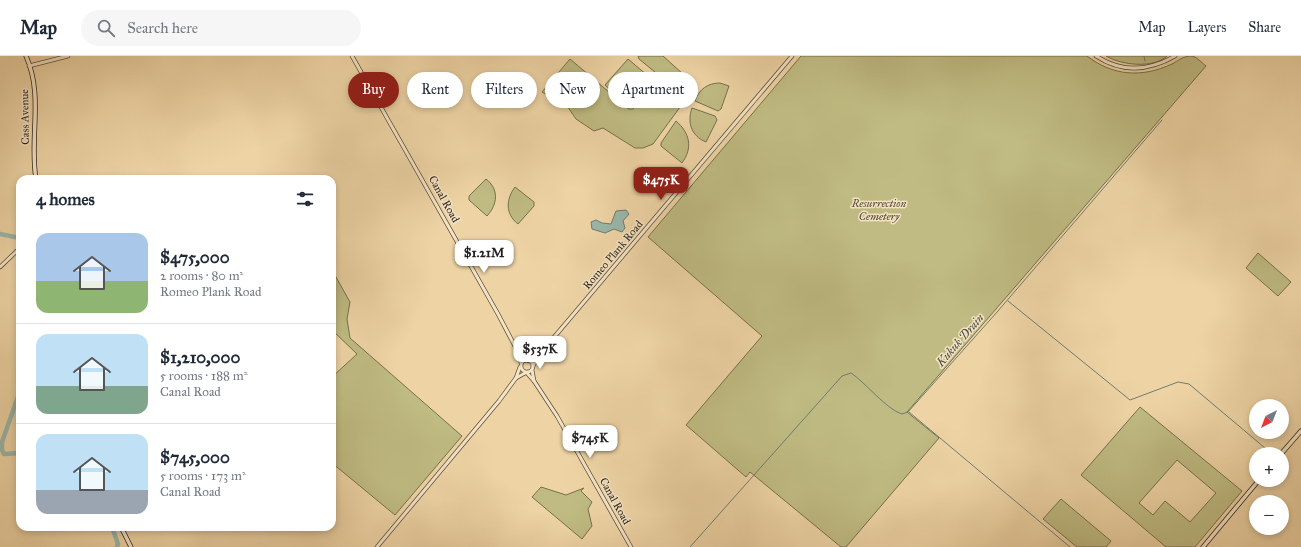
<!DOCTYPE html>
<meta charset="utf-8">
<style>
body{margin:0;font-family:"IM FELL Great Primer",serif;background:#f6f6f7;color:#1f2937;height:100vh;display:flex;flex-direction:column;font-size:15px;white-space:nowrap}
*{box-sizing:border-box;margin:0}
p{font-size:13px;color:#747a83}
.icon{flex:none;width:22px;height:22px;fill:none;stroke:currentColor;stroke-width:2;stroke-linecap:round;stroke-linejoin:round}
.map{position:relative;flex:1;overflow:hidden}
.drawer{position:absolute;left:16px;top:119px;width:320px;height:356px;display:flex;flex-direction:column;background:#fff;border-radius:12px;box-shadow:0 2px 6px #0003}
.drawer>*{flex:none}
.top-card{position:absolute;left:348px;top:16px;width:380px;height:36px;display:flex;gap:8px}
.needle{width:26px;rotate:222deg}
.tools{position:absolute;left:1249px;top:343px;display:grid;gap:8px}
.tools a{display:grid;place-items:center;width:40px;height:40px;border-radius:50%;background:#fff;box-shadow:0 2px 6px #0003;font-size:20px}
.price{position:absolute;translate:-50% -34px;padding:0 9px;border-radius:8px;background:#fff;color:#222;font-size:13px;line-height:26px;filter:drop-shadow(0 1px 2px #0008)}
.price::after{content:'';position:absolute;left:50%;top:24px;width:12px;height:9px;margin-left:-6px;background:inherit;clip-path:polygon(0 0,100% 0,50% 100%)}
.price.active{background:#8f2418;color:#fff}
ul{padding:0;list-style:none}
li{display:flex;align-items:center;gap:12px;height:100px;padding:0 20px}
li+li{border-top:1px solid #e0e1e3}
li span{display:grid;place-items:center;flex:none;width:112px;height:80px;border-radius:12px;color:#555}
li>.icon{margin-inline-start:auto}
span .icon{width:48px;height:48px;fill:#fffc;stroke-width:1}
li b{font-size:17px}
h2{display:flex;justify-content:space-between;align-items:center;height:48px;padding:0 20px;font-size:17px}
.chip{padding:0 14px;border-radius:18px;background:#fff;box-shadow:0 2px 6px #0003;font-size:14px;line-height:36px}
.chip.active{background:#8f2418;color:#fff}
header{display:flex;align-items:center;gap:24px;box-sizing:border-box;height:56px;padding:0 20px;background:#fff;border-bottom:1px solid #e0e1e3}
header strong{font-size:19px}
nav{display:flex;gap:22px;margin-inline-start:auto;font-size:14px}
.search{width:280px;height:36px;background:#f6f6f7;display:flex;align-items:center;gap:10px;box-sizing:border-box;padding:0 14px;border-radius:22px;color:#747a83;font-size:15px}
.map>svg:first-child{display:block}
.green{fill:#bfbb82;stroke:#76704e;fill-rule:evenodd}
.water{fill:#9ab8ac;stroke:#6e7d72}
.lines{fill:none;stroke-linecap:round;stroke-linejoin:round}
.stream{stroke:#6e7d72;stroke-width:1}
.river{stroke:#9ab8ac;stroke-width:4.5}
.tertiary-casing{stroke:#5d503d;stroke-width:4.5}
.secondary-casing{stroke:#2d241a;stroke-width:5}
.tertiary{stroke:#f4e3c4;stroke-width:3}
.secondary{stroke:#f4e3c4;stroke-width:3.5}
.labels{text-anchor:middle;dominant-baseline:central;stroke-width:3;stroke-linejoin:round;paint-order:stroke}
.street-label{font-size:11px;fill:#2d241a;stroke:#f4e3c4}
.park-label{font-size:11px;font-style:italic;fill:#524a34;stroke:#f4e3c4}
.water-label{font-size:12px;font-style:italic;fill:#48493e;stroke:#f4e3c4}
</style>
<header>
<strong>Map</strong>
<div class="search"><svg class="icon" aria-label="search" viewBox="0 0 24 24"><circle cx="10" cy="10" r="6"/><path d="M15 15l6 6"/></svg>Search here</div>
<nav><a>Map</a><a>Layers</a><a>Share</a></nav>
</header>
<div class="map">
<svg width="1301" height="491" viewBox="0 0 1301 491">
<rect width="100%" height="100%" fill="#eed4a5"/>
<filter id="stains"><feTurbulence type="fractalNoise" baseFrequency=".005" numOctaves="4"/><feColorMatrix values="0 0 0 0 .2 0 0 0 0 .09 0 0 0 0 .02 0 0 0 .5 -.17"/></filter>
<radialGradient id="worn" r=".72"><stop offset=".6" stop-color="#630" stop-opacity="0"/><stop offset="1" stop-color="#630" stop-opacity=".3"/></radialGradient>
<!-- green -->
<g class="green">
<path d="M638 0H663L694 28V32L653 88 643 92H635L603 72 594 75 576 63 565 47 555 44 542 36 570 3 629 53H633L661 21 639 3Z"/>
<path d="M801 0H1087C1113 20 1142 22 1172 8 1178 5 1183 0 1191 0 1196 0 1202 7 1206 10L907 356 939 382 846 491H841L750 416 746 421 686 369 762 280 648 181Z"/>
<path d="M1106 0H1167C1153 13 1121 9 1106 0Z"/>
<path d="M628 3 654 25 631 52 605 29Z"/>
<path d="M720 27 729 30 721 53 718 55 695 45C699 33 708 27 720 27Z"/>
<path d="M692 52 715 60 717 64 706 86C691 80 687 66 692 52Z"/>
<path d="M676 65C690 77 693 92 682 107L661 90V87Z"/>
<path d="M486 123C499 133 498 148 487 160L469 144V140Z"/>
<path d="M515 131 534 146V150L518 168C505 158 506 143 515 131Z"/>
<path d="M1258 197 1291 226 1278 240 1246 212Z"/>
<path d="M332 214 350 246 347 263 350 282 462 380 395 459 332 407V321L357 298 332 274Z"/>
<path d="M1140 351 1242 435 1195 491H1166L1081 419ZM1177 404 1216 437 1190 466 1165 445 1153 459 1139 447Z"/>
<path d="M541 431 566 439 584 432 581 435 592 446 588 453 592 470 582 483 532 441Z"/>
<path d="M1061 443 1111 485 1106 491H1077L1043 463Z"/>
</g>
<!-- water -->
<path class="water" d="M626 154 629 158 623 165 625 172 622 176 614 173 605 177 592 173 591 166 596 164 602 167 611 168 616 155Z"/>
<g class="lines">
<!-- stream -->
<g class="stream">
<path d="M1144 0 1145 5"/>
<path d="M1008 245 1130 344 1178 326 1189 328 1271 397"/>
<path d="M909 356 1070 491"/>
<path d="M690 491 842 320 851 317C866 327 886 353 902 358L908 356 998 255 1162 64"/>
</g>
<!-- river -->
<g class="river">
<path d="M0 178 20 182"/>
<path d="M20 335 2 386V394L4 398 20 397"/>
<path d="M112 471 118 488 117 491"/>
</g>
<!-- tertiary casing -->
<g class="tertiary-casing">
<g id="tertiary">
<path d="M352 0 498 258 518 296 521 307"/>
<path d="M1096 0C1122 17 1149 15 1175 0"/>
<path d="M29 10 68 0"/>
<path d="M0 211 20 192"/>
<path d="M518 296 526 304"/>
<circle cx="527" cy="310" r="6"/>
<path d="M529 305 539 299"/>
<path d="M533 310 539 299 792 0"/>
<path d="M532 314 534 325"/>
<path d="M527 317 534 325 557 360 631 491"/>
<path d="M516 322 525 317"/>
<path d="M377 491 499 345 516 322 520 311"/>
</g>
</g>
<!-- secondary casing -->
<g class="secondary-casing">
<g id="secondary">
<path d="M26 0C44 40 29 82 36 123"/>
<path d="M1281 398 1301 375"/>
<path d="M121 471 131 491"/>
<path d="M1203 491 1259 424"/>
</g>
</g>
<!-- tertiary -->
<use href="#tertiary" class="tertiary"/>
<!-- secondary -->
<use href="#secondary" class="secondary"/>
</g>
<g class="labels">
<!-- street labels -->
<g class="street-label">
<text transform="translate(25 61) rotate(-91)">Cass Avenue</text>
<text transform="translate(444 143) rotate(61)">Canal Road</text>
<text transform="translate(613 199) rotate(-50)">Romeo Plank Road</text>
<text transform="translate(615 445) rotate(61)">Canal Road</text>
</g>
<!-- park labels -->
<g class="park-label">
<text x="879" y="147">Resurrection<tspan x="879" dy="13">Cemetery</tspan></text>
</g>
<!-- water labels -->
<g class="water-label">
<text transform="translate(960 284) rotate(-49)">Kukuk Drain</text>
</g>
</g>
<rect width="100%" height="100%" filter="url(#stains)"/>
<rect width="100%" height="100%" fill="url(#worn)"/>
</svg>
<div class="tools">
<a><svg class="needle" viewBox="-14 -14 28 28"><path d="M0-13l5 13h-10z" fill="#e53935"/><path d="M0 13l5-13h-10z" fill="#747a83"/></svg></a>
<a>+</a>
<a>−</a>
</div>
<b class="price active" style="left:661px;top:145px">$475K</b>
<b class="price" style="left:484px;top:218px">$1.21M</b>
<b class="price" style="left:540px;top:314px">$537K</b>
<b class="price" style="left:590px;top:403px">$745K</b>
<div class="top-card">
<a class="chip active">Buy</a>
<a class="chip">Rent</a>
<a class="chip">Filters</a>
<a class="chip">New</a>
<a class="chip">Apartment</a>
</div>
<section class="drawer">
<h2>4 homes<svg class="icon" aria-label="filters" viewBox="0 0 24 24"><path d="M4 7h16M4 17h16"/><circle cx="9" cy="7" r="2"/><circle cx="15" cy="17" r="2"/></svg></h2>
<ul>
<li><span style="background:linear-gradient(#a9c7e8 60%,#8fb573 0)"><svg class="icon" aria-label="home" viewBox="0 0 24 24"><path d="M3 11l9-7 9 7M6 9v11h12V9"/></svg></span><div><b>$475,000</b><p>2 rooms · 80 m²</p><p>Romeo Plank Road</p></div></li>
<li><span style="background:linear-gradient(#bfe0f5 65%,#7fa58c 0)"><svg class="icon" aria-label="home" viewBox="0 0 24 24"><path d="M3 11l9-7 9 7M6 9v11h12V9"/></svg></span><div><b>$1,210,000</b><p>5 rooms · 188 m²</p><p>Canal Road</p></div></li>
<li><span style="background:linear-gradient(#bfe0f5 70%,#9aa5b1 0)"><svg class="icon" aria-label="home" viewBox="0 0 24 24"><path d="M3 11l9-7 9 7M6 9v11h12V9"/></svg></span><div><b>$745,000</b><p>5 rooms · 173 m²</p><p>Canal Road</p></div></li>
</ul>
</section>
</div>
